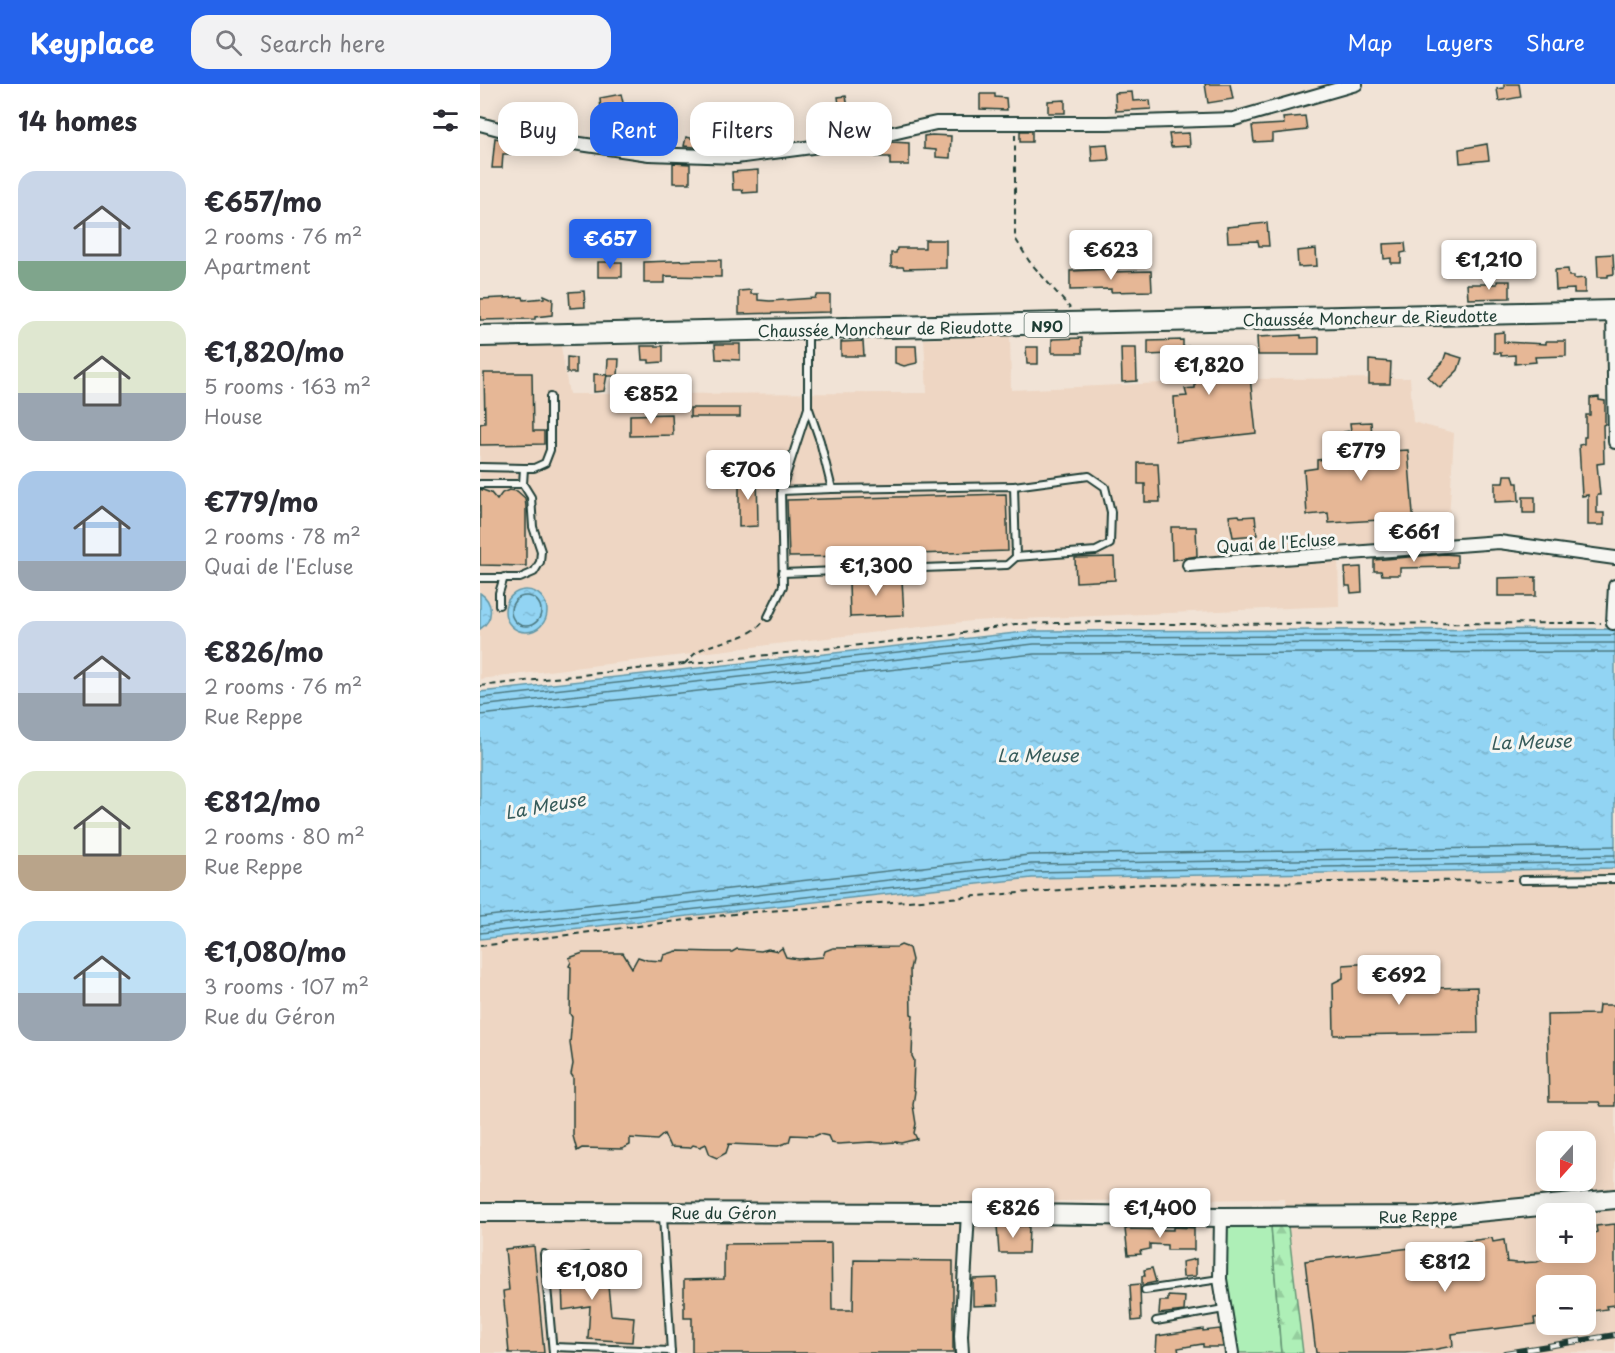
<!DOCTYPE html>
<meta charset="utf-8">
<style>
body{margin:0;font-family:"Playpen Sans",sans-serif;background:#f2f2f3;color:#2b2b33;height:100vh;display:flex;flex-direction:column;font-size:22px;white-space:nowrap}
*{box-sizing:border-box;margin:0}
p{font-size:20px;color:#7c7c81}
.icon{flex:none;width:33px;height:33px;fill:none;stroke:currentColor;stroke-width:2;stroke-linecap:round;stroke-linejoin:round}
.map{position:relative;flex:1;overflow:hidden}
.drawer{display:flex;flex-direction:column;background:#fff;width:480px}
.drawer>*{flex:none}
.hud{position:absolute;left:18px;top:18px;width:570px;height:54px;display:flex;gap:12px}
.needle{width:39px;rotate:201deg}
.fabs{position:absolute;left:1056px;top:1047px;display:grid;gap:12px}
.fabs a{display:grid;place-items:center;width:60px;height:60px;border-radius:12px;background:#fff;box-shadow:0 3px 15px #0003;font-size:30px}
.price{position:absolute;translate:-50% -51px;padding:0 14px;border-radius:6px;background:#fff;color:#222;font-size:20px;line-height:39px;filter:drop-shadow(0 2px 3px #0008)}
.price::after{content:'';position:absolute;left:50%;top:36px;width:18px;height:14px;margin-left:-9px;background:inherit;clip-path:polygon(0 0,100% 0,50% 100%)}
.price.current{background:#2563eb;color:#fff}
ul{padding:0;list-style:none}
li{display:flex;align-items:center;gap:18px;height:150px;padding:0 18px}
li span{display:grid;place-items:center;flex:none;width:168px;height:120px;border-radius:18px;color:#555}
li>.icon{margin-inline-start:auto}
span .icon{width:72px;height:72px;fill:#fffc;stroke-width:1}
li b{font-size:26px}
h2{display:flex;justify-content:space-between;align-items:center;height:72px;padding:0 18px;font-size:26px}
.tag{padding:0 21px;border-radius:18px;background:#fff;box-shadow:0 3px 15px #0003;font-size:21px;line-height:54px}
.tag.current{background:#2563eb;color:#fff}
header{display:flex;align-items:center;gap:36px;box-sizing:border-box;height:84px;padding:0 30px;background:#2563eb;color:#fff}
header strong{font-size:28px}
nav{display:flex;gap:33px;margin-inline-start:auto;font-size:21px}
.search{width:420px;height:54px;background:#f2f2f3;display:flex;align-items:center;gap:15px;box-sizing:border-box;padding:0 21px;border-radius:18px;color:#7c7c81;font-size:22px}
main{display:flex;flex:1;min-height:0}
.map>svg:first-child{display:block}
.built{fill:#eed6c3;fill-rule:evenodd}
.grass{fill:#aeefb7;stroke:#669676;stroke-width:1.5}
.forest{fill:url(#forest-firs);stroke:#669676;stroke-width:1.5}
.water{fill:url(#water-ripples);stroke:#6498a7;stroke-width:1.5}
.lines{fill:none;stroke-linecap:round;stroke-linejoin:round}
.shore{stroke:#4d7980;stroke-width:1.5}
.building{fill:#e6b796;stroke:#1f3d34;stroke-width:1.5}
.service-casing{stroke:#1f3d34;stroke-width:10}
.minor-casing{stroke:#1f3d34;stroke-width:16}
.secondary-casing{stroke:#1f3d34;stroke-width:22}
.primary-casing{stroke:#1f3d34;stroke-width:24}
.path{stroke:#1f3d34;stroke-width:2;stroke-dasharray:6 4.5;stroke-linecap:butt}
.service{stroke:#f6f6f2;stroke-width:6}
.minor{stroke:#f6f6f2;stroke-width:12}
.secondary{stroke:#f6f6f2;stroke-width:18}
.primary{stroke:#f6f6f2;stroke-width:20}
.rail-casing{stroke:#1f3d34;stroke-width:6}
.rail{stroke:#f6f6f2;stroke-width:4;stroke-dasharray:11;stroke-linecap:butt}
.labels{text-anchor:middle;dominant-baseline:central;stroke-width:6;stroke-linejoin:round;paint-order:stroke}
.shield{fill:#f6f6f2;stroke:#60746d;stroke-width:1.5}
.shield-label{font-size:15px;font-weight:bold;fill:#1f3d34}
.street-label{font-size:16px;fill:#1f3d34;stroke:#f6f6f2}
.water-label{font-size:18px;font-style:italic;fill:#365b5a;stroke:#f6f6f2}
</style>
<header>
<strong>Keyplace</strong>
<div class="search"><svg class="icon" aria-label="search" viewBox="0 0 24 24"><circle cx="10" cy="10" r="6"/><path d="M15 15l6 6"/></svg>Search here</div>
<nav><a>Map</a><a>Layers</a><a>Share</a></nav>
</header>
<main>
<section class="drawer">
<h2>14 homes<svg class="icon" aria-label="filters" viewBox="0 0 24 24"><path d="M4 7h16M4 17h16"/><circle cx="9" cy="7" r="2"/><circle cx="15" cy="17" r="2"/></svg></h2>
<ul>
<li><span style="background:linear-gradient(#c9d6e8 75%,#7fa58c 0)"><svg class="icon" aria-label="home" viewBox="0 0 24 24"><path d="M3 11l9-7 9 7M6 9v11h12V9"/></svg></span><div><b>€657/mo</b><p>2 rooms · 76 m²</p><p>Apartment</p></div></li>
<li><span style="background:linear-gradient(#dfe7d0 60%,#9aa5b1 0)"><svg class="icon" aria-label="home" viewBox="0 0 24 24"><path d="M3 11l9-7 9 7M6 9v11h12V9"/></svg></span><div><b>€1,820/mo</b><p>5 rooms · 163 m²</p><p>House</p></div></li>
<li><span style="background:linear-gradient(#a9c7e8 75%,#9aa5b1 0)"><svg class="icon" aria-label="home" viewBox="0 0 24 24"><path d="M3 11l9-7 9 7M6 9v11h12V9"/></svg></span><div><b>€779/mo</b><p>2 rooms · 78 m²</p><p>Quai de l'Ecluse</p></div></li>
<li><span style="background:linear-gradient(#c9d6e8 60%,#9aa5b1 0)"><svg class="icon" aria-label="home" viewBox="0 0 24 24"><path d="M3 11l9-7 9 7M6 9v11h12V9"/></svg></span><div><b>€826/mo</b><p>2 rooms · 76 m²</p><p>Rue Reppe</p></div></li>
<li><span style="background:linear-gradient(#dfe7d0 70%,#b9a48a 0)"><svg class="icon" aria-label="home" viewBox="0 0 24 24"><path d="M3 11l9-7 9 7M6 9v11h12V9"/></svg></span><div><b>€812/mo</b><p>2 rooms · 80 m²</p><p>Rue Reppe</p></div></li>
<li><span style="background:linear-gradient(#bfe0f5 60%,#9aa5b1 0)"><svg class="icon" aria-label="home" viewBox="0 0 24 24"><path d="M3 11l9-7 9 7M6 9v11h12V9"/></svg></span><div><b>€1,080/mo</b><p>3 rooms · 107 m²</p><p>Rue du Géron</p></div></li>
</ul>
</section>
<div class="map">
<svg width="1135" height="1269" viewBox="0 0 1135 1269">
<defs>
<pattern id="forest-firs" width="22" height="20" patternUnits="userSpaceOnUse" patternTransform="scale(1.5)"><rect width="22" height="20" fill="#aeefb7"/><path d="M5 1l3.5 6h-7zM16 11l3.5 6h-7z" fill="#95ce9e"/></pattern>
<pattern id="water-ripples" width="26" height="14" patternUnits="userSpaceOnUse" patternTransform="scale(1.5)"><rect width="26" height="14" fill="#92d4f3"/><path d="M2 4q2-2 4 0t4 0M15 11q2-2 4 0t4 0" fill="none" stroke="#7db7d1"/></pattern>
</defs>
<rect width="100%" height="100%" fill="#f1e3d6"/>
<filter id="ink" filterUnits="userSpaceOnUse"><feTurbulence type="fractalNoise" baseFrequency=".0167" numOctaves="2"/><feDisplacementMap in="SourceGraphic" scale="12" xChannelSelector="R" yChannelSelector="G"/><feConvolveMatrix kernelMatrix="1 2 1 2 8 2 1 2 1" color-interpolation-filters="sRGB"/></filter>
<g filter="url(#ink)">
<!-- built -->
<g class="built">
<path d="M79 251 89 310 447 309 444 255 530 251 531 306 768 295 930 294 933 338 974 349 968 454 858 462 859 522 491 537 0 595V252Z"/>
<path d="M1135 784V1268L823 1269 804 1115 481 1118 477 1269H0V855L552 794ZM1066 1058H1106V1096H1066ZM1066 1130H1106V1168H1066ZM1066 1202H1106V1240H1066Z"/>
</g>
<!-- grass -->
<path class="grass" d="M741 1141H791L801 1269H752Z"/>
<!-- forest -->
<path class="forest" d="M791 1141 808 1142 823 1269H801Z"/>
<!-- water -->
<g class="water">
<circle cx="46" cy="527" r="21"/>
<path d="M0 509C14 518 14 536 0 545Z"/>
<path d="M1135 545V784L552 794 0 855V608L553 547Z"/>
</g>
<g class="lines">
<!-- shore -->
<g class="shore">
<circle cx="46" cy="527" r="15"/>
<path d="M0 614 554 553 1135 551"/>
<path d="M0 622 554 560 1135 559"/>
<path d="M0 631 554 570 1135 568"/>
<path d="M0 833 550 771 1135 762"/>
<path d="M0 842 551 780 1135 771"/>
<path d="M0 849 552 788 1135 778"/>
</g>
</g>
<!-- building -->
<g class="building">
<path d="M725 0H750L753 15 728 19Z"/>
<path d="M1024 0H1039L1041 13 1019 17 1017 5 1024 4Z"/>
<path d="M652 8 653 17 670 16 671 25 636 27 635 9Z"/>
<path d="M141 10 144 23 121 28 120 14Z"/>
<path d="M500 10H515V13L526 14 527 26 500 25Z"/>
<path d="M366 12 370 35 386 33 388 46 371 50 370 45H362L358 13Z"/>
<path d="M585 16V29H568V17Z"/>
<path d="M50 25 71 27 70 32 73 33 72 42H56V40H51Z"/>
<path d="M170 28H185V48H169Z"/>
<path d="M253 31 254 50 238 51 237 32Z"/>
<path d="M825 32 827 46 792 50V57L774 58 772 42 804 40 803 34Z"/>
<rect x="540" y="47" width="12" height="11"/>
<path d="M709 49 710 62 691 63 689 50Z"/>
<path d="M452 51 471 52 470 74 456 73V66L444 65V52Z"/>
<path d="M206 53 226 57 225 64 204 62Z"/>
<path d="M15 54 38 59V70H23L22 84H12Z"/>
<path d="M411 58 429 59V81H410V73H396V61Z"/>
<path d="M627 60 629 76 612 77 611 61Z"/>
<path d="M1007 60 1009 76 980 79 979 65Z"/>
<path d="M193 79 210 80V99H193Z"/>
<path d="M278 86V108L263 109 262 106H253L252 88Z"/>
<path d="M787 139 789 162H779L778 157 748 158 747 143Z"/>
<path d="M445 156H466V184L424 185 423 183H411V169H416L417 164H445Z"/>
<path d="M925 159 926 168 921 169V179H911V174L904 175 903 160Z"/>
<path d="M836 165 837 182 818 183 817 167Z"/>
<path d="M1133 170 1134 190 1128 191V193H1118L1117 171Z"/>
<path d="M221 176H241V193L185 192V199H164V178Z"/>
<rect x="118" y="178" width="24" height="15"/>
<path d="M630 185 631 188 671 187 672 207 631 208V205L590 206V187Z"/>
<path d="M1088 185 1089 192H1094V195L1105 194V209H1094V205L1076 206 1075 186Z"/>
<path d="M1017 197H1030V214L988 215 987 200H1017Z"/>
<path d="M271 206V210H278V216L290 217 335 214 336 211H350V228L259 230V207Z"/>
<path d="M104 207 105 223 90 224 89 208Z"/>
<path d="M64 211 73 215 72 231 55 233V235L0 236V215L43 213 44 216 64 214Z"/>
<path d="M1024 248V258L1066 260V257H1086V272L1055 273 1056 278 1035 280V271L1021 272V269H1014V249Z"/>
<path d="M821 251V254L839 253V271H778L777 253Z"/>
<path d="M602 254V269H572V255Z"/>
<path d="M703 256V263L723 261 724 276 749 275 751 295 770 293 776 349 696 358 694 313 707 312 705 305 715 304V286L708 285V277H690V270L668 271V257Z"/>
<path d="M383 257 384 272H361V258Z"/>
<path d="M235 260H260V276L236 275Z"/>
<path d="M161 262H183V278L169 279V276H162Z"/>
<path d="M415 262H436L437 279 424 282 415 279Z"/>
<path d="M546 263H558V280H547Z"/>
<path d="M641 264H656L657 297 642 298Z"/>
<path d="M966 269 982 274 978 286 960 304 948 293 963 278Z"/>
<path d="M87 273 96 274V289H87Z"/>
<path d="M128 275H139L138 292H127Z"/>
<path d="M889 276 911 278 910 300H889Z"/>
<path d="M4 289H52L53 347H64V360L0 361V340L5 339Z"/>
<path d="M114 290 127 291 124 307 114 308Z"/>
<path d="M1119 313V316L1125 317V340L1123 341 1124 379 1117 380 1120 411H1117V429H1124V441H1108V411L1102 412 1099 361 1104 360V353H1106V331H1110V314Z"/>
<rect x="210" y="324" width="50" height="9"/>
<path d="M192 330 193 351 150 352V331Z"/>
<path d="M891 338 893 368 928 366 934 443 901 446 900 436 849 439 848 429 827 431 824 386 837 384V376L845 375 844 358 864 356V348L871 347 870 339Z"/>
<path d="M658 379H678L680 418H665V400H658Z"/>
<path d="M277 390 278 442 259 443V391Z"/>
<path d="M1024 391H1033L1035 399H1038L1039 417 1015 418V399H1023Z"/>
<path d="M0 405 11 409 17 416 22 409 29 406 37 407 45 414 46 423V482L0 481Z"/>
<path d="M526 410 528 467 405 471 406 480 381 481V472L309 473 307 416Z"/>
<rect x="1043" y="413" width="12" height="16"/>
<path d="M759 431 760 433 775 432 777 451 753 453 749 432Z"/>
<path d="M691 443H716L717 472 692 476Z"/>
<path d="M964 470 977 471V483L920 484V491H902L901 487H894V476Z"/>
<path d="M634 473 635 496 596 498 595 474Z"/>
<path d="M881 483 882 508 871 509 870 502H866L865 484Z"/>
<path d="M382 491H407V497L422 496 424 531 370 533 369 498 382 497Z"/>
<path d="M1056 493V512H1018V494Z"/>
<path d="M421 861 429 864 432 876 430 885 431 930 433 931 432 943 433 945 432 972 434 976 433 1004 435 1007 433 1021 436 1040 434 1049 437 1055 421 1059 416 1058 401 1059 391 1058 358 1060 351 1059 348 1052 339 1050 335 1052 311 1051 309 1058 298 1062 249 1060 246 1069 237 1074 230 1071 226 1060 220 1063 213 1061 210 1064 190 1063 184 1050 177 1056 150 1054V1061L142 1065 102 1064 97 1067 93 1052V993L91 990 93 980 90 959 92 933 90 930 91 883 89 882 91 878 89 874 103 869H143L152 884 158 873 167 876 182 877 184 871 197 867 236 868H252L257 865 281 867 288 865 298 867 302 864 306 873 318 875 343 873 345 867 353 864 417 863Z"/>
<path d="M910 878 911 905 997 903 998 949 854 951 853 899 863 894V881Z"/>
<path d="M1119 921H1135V1022H1121L1119 1018H1069L1067 931 1118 930Z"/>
<path d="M1135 1140V1221L1126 1222 1127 1225 1106 1228V1202H1066V1232L1054 1234 1055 1240 972 1250 973 1262 952 1266 925 1269H836L825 1177 1012 1154 1013 1158 1024 1156 1027 1178 1037 1179 1057 1178 1081 1168H1106V1155L1117 1148 1116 1142Z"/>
<path d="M517 1142H549L548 1169H519Z"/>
<path d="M693 1143 714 1144V1166H687V1161L670 1160V1165L660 1167 661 1170 648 1171 645 1145 693 1146Z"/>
<path d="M351 1159 352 1226H373L374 1176 473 1177V1269H212V1234H204V1196L244 1195V1160Z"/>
<path d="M54 1162 64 1269H29L23 1207 29 1206 25 1165Z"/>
<path d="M108 1168 111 1204 128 1202 131 1231 154 1233 152 1258 108 1255 110 1222 83 1226 81 1170Z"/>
<path d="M716 1175V1192L703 1193 702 1178Z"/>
<path d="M672 1184 676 1198 662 1201V1192H665L664 1186Z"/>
<path d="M517 1194 518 1221 493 1222V1195Z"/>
<path d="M660 1200 661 1236 652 1237 650 1201Z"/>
<path d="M688 1212 705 1213 704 1227 679 1230 680 1217H688Z"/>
<path d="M723 1245V1247L740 1245 743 1263H723V1260L698 1264 699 1269H676L677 1252Z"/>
</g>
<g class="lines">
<!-- service casing -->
<g class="service-casing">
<g id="service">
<path d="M0 383 44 384"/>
<path d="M0 400H43"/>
<path d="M534 402 609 392 625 403 631 428 630 460 616 467 536 473"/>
<path d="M301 407 352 405 340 357 329 325"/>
<path d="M302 489 527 481 536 473 534 402 352 405"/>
<path d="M0 494H40L54 488 60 478 61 467 53 443 51 413 43 400 44 384H54L65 379 70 366V313"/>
<path d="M19 521V509L24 493"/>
<path d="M288 533 303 502 301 407 328 324V247"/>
<path d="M1042 796 1135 795"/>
<path d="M183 1132 191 1269"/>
<path d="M64 1170 73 1269"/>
<path d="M665 1206 740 1195"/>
<path d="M676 1237 744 1225"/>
<path d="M73 1263 191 1267"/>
</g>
</g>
<!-- minor casing -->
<g class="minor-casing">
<g id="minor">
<path d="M0 40 45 52 169 70 256 73 378 57 456 39H627L754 35 876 0"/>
<path d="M1133 228 1135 358"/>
<path d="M709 481 1019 458 1135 474"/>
<path d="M1133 539 1135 502"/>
<path d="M741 1133 740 1195 752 1269"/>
<path d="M482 1269 481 1252 488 1129"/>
</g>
</g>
<!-- secondary casing -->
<g class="secondary-casing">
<path id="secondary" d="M0 1128 488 1129 741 1133 955 1132 1135 1115"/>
</g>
<!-- primary casing -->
<g class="primary-casing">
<path id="primary" d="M0 252 1135 227"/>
</g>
<!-- path -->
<g class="path">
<path d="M535 51V154L549 177 590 224"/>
<path d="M204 580C210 575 215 568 222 565 242 556 267 556 282 539"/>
<path d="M0 602 472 551 535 540 623 538 662 540 1121 539"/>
<path d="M0 862 261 829 666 800 1035 796"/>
</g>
<!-- service -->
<use href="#service" class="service"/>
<!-- minor -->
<use href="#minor" class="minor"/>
<!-- secondary -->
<use href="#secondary" class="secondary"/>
<!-- primary -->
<use href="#primary" class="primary"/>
<!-- rail casing -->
<g class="rail-casing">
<path id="rail" d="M1025 1269 1135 1251"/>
</g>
<!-- rail -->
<use href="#rail" class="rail"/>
</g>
</g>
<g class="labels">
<!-- shield labels -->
<rect class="shield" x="544.5" y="229" width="45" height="24" rx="4.5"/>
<g class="shield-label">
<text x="567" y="241">N90</text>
</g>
<!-- street labels -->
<g class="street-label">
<text transform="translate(890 233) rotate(-1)">Chaussée Moncheur de Rieudotte</text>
<text transform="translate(405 244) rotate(-1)">Chaussée Moncheur de Rieudotte</text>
<text transform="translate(796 458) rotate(-4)">Quai de l'Ecluse</text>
<text x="244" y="1128">Rue du Géron</text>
<text transform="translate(938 1131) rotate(-2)">Rue Reppe</text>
</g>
<!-- water labels -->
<g class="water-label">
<text transform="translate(1051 657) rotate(-2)">La Meuse</text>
<text x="558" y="670">La Meuse</text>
<text transform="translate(65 721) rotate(-10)">La Meuse</text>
</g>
</g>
</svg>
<div class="fabs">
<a><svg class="needle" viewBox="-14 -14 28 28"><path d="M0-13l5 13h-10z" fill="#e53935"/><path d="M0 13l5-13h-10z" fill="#7c7c81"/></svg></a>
<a>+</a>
<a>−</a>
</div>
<b class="price current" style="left:130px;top:186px">€657</b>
<b class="price" style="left:631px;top:197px">€623</b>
<b class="price" style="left:1009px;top:207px">€1,210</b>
<b class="price" style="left:729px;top:312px">€1,820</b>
<b class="price" style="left:171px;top:341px">€852</b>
<b class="price" style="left:881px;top:398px">€779</b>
<b class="price" style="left:268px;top:417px">€706</b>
<b class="price" style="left:934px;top:479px">€661</b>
<b class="price" style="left:396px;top:513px">€1,300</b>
<b class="price" style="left:919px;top:922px">€692</b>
<b class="price" style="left:533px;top:1155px">€826</b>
<b class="price" style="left:680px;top:1155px">€1,400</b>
<b class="price" style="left:965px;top:1209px">€812</b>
<b class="price" style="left:112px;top:1217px">€1,080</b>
<div class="hud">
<a class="tag">Buy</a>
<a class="tag current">Rent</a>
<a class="tag">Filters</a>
<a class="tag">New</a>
</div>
</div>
</main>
